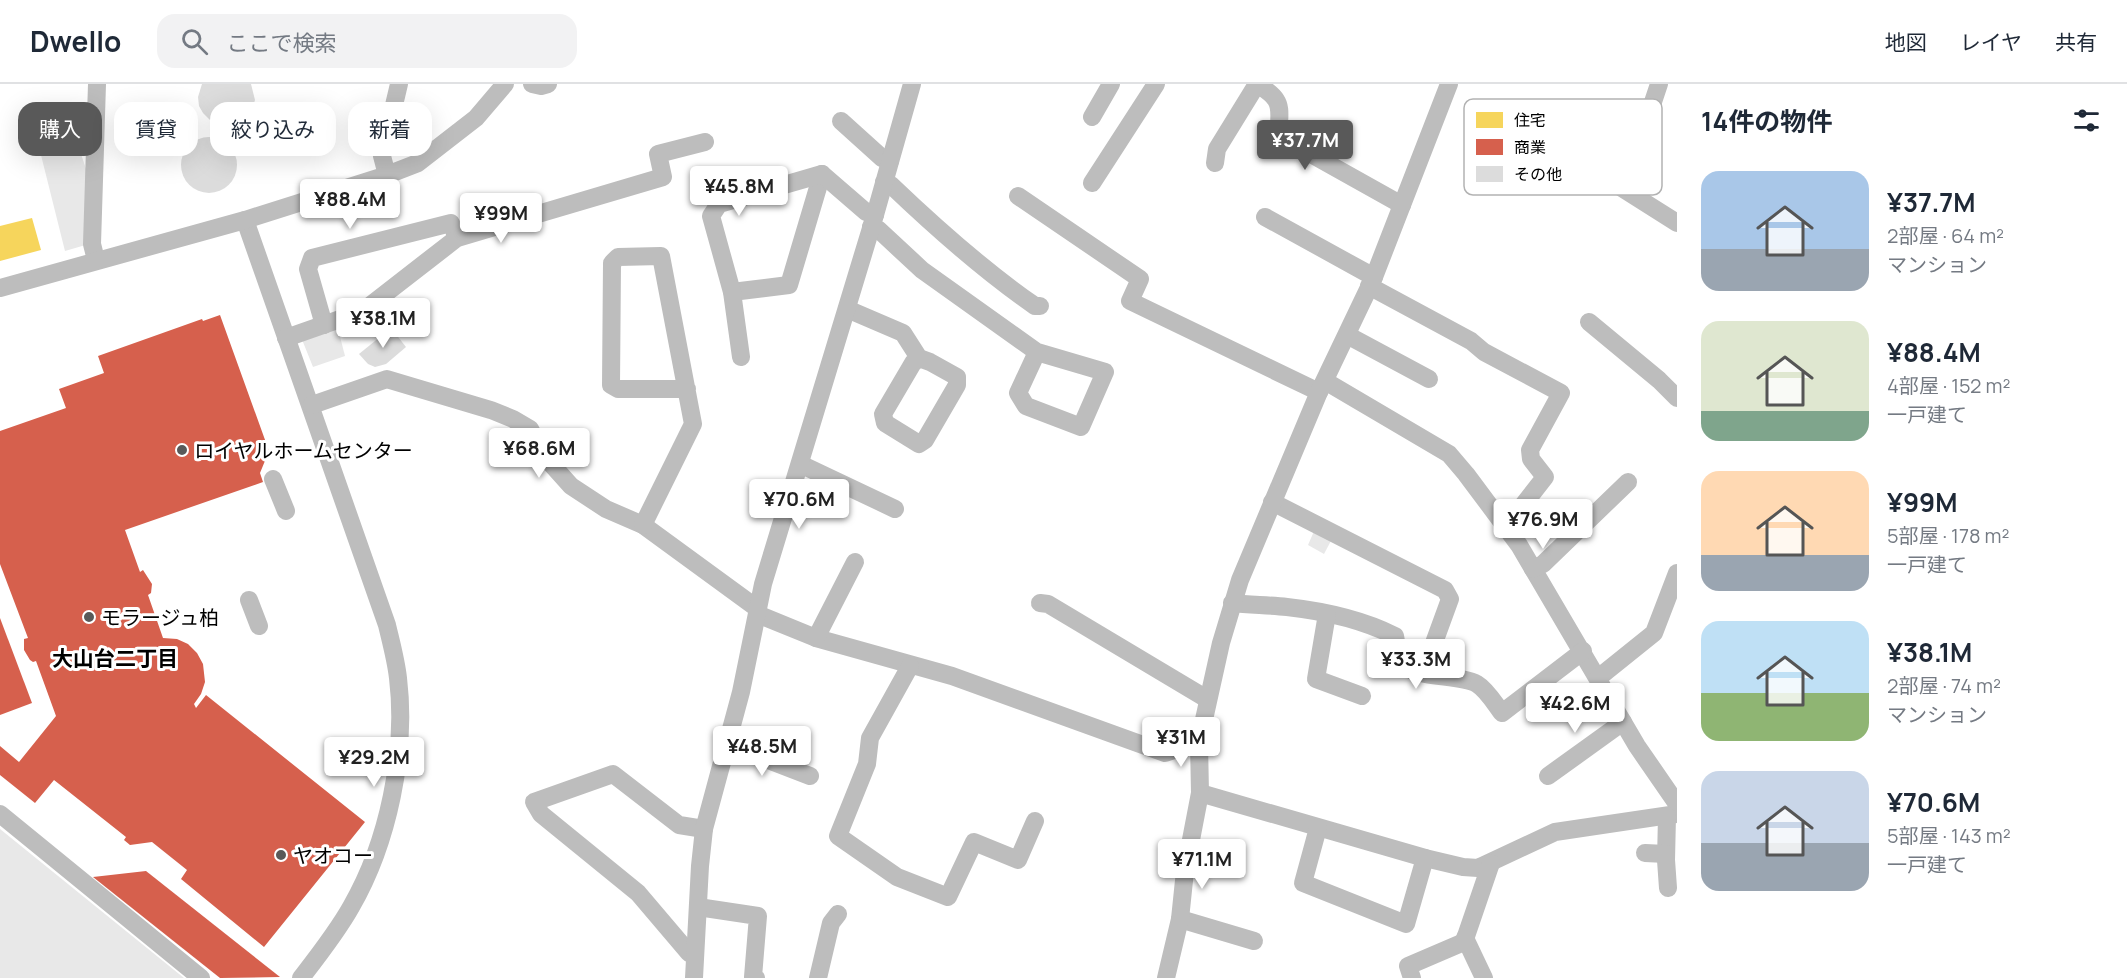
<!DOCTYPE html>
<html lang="ja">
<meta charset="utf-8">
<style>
body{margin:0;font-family:Manrope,"Noto Sans JP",sans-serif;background:#f2f2f3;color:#1f2937;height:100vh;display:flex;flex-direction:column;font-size:22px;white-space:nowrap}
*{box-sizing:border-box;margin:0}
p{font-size:20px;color:#747a83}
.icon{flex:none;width:33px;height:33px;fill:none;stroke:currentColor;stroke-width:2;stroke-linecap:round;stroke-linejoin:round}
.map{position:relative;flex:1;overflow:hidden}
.drawer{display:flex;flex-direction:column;background:#fff;width:450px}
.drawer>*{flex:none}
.guide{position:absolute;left:18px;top:18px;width:570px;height:54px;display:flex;gap:12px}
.price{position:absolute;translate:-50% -51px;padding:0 14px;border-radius:6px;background:#fff;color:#222;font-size:20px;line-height:39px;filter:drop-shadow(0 2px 3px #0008)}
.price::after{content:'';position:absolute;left:50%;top:36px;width:18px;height:14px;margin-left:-9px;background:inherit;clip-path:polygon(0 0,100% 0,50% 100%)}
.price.current{background:#595959;color:#fff}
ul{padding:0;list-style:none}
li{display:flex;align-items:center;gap:18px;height:150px;padding:0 24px}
li span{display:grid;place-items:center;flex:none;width:168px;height:120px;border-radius:18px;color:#555}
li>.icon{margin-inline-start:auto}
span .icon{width:72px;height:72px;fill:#fffc;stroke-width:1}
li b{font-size:26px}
h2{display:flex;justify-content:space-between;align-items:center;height:72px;padding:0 24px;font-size:26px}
.chip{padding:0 21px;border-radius:18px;background:#fff;box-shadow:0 6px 24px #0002;font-size:21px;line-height:54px}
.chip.current{background:#595959;color:#fff}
header{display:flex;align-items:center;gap:36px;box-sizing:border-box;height:84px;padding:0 30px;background:#fff;border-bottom:2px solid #e0e1e3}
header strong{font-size:28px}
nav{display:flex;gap:33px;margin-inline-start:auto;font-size:21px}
.search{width:420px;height:54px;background:#f2f2f3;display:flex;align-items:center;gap:15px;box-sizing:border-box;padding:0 21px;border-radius:18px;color:#747a83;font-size:22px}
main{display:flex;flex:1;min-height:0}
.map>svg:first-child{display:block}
.green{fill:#e8e8e8}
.homes{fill:#f6d55c}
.shops{fill:#d6604d}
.building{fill:#dcdcdc}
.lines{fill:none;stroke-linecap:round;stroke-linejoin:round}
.minor{stroke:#bdbdbd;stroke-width:18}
.poi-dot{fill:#595959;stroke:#fff;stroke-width:2}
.labels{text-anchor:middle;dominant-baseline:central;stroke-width:6;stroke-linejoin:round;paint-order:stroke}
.poi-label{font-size:20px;fill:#000;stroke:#fff;text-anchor:start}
.neighbourhood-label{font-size:21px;font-weight:bold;fill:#000;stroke:#fff}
.key{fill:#fff;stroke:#b2b2b2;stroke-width:1.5}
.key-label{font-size:16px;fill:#000}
</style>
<header>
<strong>Dwello</strong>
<div class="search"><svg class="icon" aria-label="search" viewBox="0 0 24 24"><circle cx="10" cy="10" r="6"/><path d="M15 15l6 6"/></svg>ここで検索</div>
<nav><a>地図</a><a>レイヤ</a><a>共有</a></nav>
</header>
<main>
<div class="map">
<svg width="1677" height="894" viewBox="0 0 1677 894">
<rect width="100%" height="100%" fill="#fff"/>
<!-- green -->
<g class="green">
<path d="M75 52 89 94V160L65 167 40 67 41 61Z"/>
<path d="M337 241 345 272 313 283 301 253Z"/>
<path d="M1315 445 1333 453 1324 470 1308 461Z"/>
<path d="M0 745 184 894H0Z"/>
</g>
<!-- homes -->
<path class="homes" d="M32 134 41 166 0 177V142Z"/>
<!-- shops -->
<g class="shops">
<path d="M220 231 269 367 260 389 263 398 125 446 140 488 143 486 152 500 151 509 148 511 163 554 177 555 188 560 197 569 203 580 205 598 201 610 194 620 196 624 206 611 365 738 264 863 181 795 187 786 152 758 130 761 124 756 126 753 54 696 35 719 0 691V662L19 678 56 632 36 577 33 578 30 576 24 566V555L28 554 0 480V347L66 324 59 305 104 289 98 272 202 235 203 237Z"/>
<path d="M0 534 32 619 0 631Z"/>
<path d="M146 787 280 893 220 894 93 793Z"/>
</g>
<!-- building -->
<g class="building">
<path d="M202 0H251L255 16 252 25 246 33 238 39 229 41 219 40 210 36 203 29 199 22 198 13Z"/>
<circle cx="209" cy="81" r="28"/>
<path d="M391 244 406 263 386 280 375 283 368 280 359 270Z"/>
</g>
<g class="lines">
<!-- minor -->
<g class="minor">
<path d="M532 0 541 2 548 0"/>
<path d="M1257 0C1263 4 1272 9 1276 16 1284 28 1274 44 1284 55L1402 121"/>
<path d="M1659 0 1645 42 1617 101 1677 139"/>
<path d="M1092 33 1111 0"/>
<path d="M841 37 882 74 890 77"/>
<path d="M1215 79 1217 65 1257 0"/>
<path d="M387 91 382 72 399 0"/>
<path d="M884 98 891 101C937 145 983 186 1035 222H1040"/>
<path d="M1092 99 1156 0"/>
<path d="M1018 112 1140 195 1130 217 1319 308"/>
<path d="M1265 133 1374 193"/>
<path d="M245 136 387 541C391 558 396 576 398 594 407 669 388 759 351 823 337 848 318 872 301 894"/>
<path d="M871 143 879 146 922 186 1037 268 1105 288 1081 343 1026 322 1018 309 1037 268"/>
<path d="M96 176 92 160 97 0"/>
<path d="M1369 202 1471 257 1484 268 1561 309 1530 366 1531 375 1545 393 1506 443"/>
<path d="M0 204 245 136 387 91 418 79 476 34 505 0"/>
<path d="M732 208 789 201 822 90"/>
<path d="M847 225 903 249 919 274 930 278 957 293V301L925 356 919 360 885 339 883 330 913 279 919 274"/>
<path d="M1589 238 1659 296 1677 314"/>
<path d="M324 241 308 185 312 174 451 139 457 154"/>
<path d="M1347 251 1429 295"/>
<path d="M286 254 363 227 457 154 663 93 658 70 705 58"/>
<path d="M741 273 732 208 711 132 719 120 822 90 866 128 875 131"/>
<path d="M1325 297 1449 370 1466 390 1519 461 1637 662 1677 720"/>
<path d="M312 321 387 295 491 326 513 335 530 345 545 373 571 402 606 425 643 441 758 525"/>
<path d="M800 380 895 425"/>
<path d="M273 395 286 427"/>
<path d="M1272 418 1445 506 1450 515 1423 589"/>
<path d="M643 441 693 340 661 172 618 173 612 179 611 301 618 305H687"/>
<path d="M1533 485 1543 480 1628 398"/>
<path d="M249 516 259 542"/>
<path d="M1040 519 1048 520 1207 615"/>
<path d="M1232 519C1250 521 1269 521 1287 523 1323 527 1363 536 1395 552 1397 561 1397 573 1402 579 1412 595 1460 590 1477 600 1487 606 1495 620 1502 629L1583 567"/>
<path d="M757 530 816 554 952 592 1165 669 1199 658"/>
<path d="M1327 530 1316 595 1362 612"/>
<path d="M816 554 855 478"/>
<path d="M910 582 870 654 867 680 838 752 897 793 948 813 974 758 1018 776 1035 737"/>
<path d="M1598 594 1654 549 1677 489"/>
<path d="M726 660 810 692"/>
<path d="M1548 692 1623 638"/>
<path d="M1200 709 1425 774 1463 783 1478 784 1555 748 1677 730"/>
<path d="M0 730 201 894"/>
<path d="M1667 732 1666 776 1668 804"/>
<path d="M1318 744 1303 799 1406 840 1425 774"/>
<path d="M1645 769 1666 770"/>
<path d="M698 823 758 832 753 893 756 894"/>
<path d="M1180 835 1254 857"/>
<path d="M1465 854 1484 894"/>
<path d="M695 870 689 869 638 809 541 730 534 718 613 690 679 741 704 745"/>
<path d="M694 894 700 782 704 745 741 608 763 500 875 131 912 0"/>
<path d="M818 894 831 839 838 830"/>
<path d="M1166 894 1180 835 1185 787 1200 709 1199 658 1221 559 1240 496 1319 308 1374 193 1449 0"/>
<path d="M1412 894 1408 882 1464 858 1491 779"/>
</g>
</g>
<!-- markers -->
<g class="poi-dot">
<circle cx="182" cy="366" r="6"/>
<circle cx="89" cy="533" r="6"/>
<circle cx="281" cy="771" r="6"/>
</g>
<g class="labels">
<!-- poi labels -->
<g class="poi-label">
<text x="194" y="366">ロイヤルホームセンター</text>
<text x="101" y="533">モラージュ柏</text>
<text x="293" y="771">ヤオコー</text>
</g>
<!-- neighbourhood labels -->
<g class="neighbourhood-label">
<text x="115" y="574">大山台二丁目</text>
</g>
</g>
<!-- legend -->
<rect x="1464" y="15" width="198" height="96" rx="9" class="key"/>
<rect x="1476" y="28" width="27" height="16" fill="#f6d55c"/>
<rect x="1476" y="55" width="27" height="16" fill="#d6604d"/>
<rect x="1476" y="82" width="27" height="16" fill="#dcdcdc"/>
<g class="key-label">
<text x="1514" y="42">住宅</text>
<text x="1514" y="69">商業</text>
<text x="1514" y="96">その他</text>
</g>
</svg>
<b class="price current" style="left:1305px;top:87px">¥37.7M</b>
<b class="price" style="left:739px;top:133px">¥45.8M</b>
<b class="price" style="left:350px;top:146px">¥88.4M</b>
<b class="price" style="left:501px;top:160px">¥99M</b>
<b class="price" style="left:383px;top:265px">¥38.1M</b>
<b class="price" style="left:539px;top:395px">¥68.6M</b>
<b class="price" style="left:799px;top:446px">¥70.6M</b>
<b class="price" style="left:1543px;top:466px">¥76.9M</b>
<b class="price" style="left:1416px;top:606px">¥33.3M</b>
<b class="price" style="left:1575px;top:650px">¥42.6M</b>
<b class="price" style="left:1181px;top:684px">¥31M</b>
<b class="price" style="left:762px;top:693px">¥48.5M</b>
<b class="price" style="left:374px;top:704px">¥29.2M</b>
<b class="price" style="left:1202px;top:806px">¥71.1M</b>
<div class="guide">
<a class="chip current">購入</a>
<a class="chip">賃貸</a>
<a class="chip">絞り込み</a>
<a class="chip">新着</a>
</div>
</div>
<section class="drawer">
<h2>14件の物件<svg class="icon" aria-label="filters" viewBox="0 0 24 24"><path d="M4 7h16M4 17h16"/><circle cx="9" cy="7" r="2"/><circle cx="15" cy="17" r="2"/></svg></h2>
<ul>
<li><span style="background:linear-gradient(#a9c7e8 65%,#9aa5b1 0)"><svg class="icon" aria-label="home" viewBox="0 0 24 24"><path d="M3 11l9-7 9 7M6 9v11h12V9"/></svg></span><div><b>¥37.7M</b><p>2部屋 · 64 m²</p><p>マンション</p></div></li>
<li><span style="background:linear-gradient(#dfe7d0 75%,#7fa58c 0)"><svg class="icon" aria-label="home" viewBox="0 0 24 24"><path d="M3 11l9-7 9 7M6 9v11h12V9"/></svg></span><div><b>¥88.4M</b><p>4部屋 · 152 m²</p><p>一戸建て</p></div></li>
<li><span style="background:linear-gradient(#ffd9b3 70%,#9aa5b1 0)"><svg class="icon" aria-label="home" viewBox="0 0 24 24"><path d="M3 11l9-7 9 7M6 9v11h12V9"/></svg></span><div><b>¥99M</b><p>5部屋 · 178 m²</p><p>一戸建て</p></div></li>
<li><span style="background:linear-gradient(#bfe0f5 60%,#8fb573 0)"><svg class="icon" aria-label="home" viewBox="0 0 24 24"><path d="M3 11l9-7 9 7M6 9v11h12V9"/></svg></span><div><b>¥38.1M</b><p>2部屋 · 74 m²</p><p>マンション</p></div></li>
<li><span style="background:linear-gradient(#c9d6e8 60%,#9aa5b1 0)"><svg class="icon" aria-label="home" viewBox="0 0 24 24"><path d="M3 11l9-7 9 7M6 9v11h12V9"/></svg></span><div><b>¥70.6M</b><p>5部屋 · 143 m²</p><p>一戸建て</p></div></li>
</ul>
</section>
</main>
